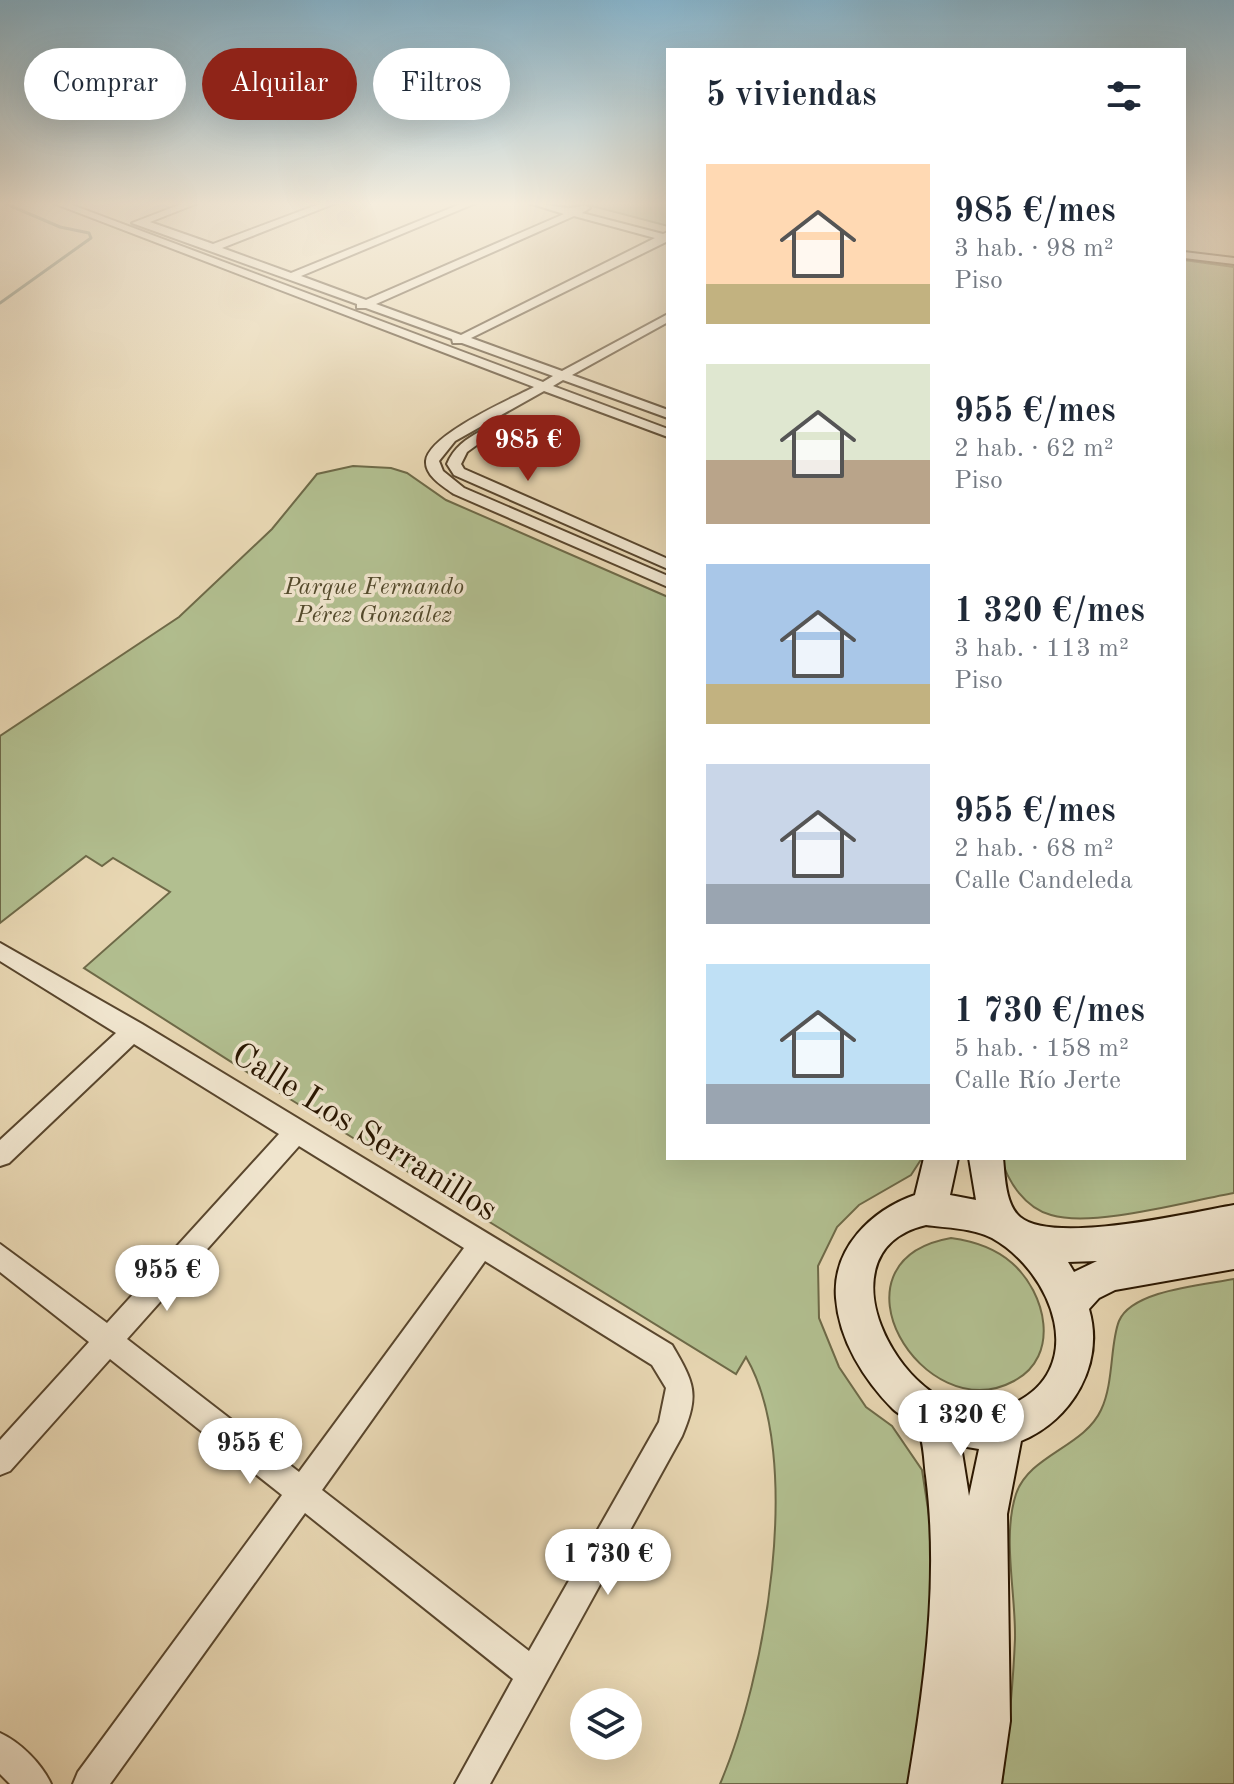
<!DOCTYPE html>
<html lang="es">
<meta charset="utf-8">
<style>
body{margin:0;font-family:"Old Standard TT",serif;background:#f2f2f3;color:#1f2937;height:100vh;display:flex;flex-direction:column;font-size:30px;white-space:nowrap}
*{box-sizing:border-box;margin:0}
p{font-size:26px;color:#747a83}
.icon{flex:none;width:44px;height:44px;fill:none;stroke:currentColor;stroke-width:2;stroke-linecap:round;stroke-linejoin:round}
.map{position:relative;flex:1;overflow:hidden}
.panel{position:absolute;left:666px;top:48px;width:520px;height:1112px;display:flex;flex-direction:column;background:#fff;border-radius:0px;box-shadow:0 8px 32px #0002}
.panel>*{flex:none}
.guide{position:absolute;left:24px;top:48px;width:522px;height:72px;display:flex;gap:16px}
.buttons{position:absolute;left:570px;top:1688px;display:grid;gap:16px}
.buttons a{display:grid;place-items:center;width:72px;height:72px;border-radius:50%;background:#fff;box-shadow:0 8px 32px #0002;font-size:40px}
.price{position:absolute;translate:-50% -68px;padding:0 18px;border-radius:28px;background:#fff;color:#222;font-size:26px;line-height:52px;filter:drop-shadow(0 2px 4px #0008)}
.price::after{content:'';position:absolute;left:50%;top:48px;width:24px;height:18px;margin-left:-12px;background:inherit;clip-path:polygon(0 0,100% 0,50% 100%)}
.price.current{background:#8f2418;color:#fff}
ul{padding:0;list-style:none}
li{display:flex;align-items:center;gap:24px;height:200px;padding:0 40px}
li span{display:grid;place-items:center;flex:none;width:224px;height:160px;border-radius:0px;color:#555}
li>.icon{margin-inline-start:auto}
span .icon{width:96px;height:96px;fill:#fffc;stroke-width:1}
li b{font-size:34px}
h2{display:flex;justify-content:space-between;align-items:center;height:96px;padding:0 40px;font-size:34px}
.pill{padding:0 28px;border-radius:36px;background:#fff;box-shadow:0 8px 32px #0002;font-size:28px;line-height:72px}
.pill.current{background:#8f2418;color:#fff}
.map>svg:first-child{display:block}
.green{fill:#b2bf90;stroke:#6e6a48;stroke-width:2}
.lines{fill:none;stroke-linecap:round;stroke-linejoin:round}
.stream{stroke:#6b7866;stroke-width:3}
.minor-casing{stroke:#59462d;stroke-width:4}
.secondary-casing{stroke:#291600;stroke-width:4}
.minor{fill:#f0e5ce;fill-rule:evenodd}
.secondary{fill:#f0e5ce;fill-rule:evenodd}
.labels{text-anchor:middle;dominant-baseline:central;stroke-width:7;stroke-linejoin:round;paint-order:stroke}
.far-park-label{font-size:24px;font-style:italic;fill:#52492b;stroke:#f0e5ce}
.near-street-label{font-size:34px;fill:#291600;stroke:#f0e5ce}
</style>
<div class="map">
<svg width="1234" height="1784" viewBox="0 0 1234 1784">
<rect width="100%" height="100%" fill="#e8d7b3"/>
<filter id="stains"><feTurbulence type="fractalNoise" baseFrequency=".0025" numOctaves="4"/><feColorMatrix values="0 0 0 0 .2 0 0 0 0 .09 0 0 0 0 .02 0 0 0 .5 -.17"/></filter>
<radialGradient id="worn" r=".72"><stop offset=".6" stop-color="#630" stop-opacity="0"/><stop offset="1" stop-color="#630" stop-opacity=".3"/></radialGradient>
<!-- green -->
<g class="green">
<path d="M581 203H668V226Z"/>
<path d="M1184 260 1234 267V1193C1188 1201 1094 1228 1051 1215 1025 1208 1008 1182 1001 1158H1184Z"/>
<path d="M353 466 391 468 407 473 446 500 668 597V1158H922L911 1175 859 1205 837 1227 818 1266 819 1318 839 1367 866 1407 892 1426 922 1470 935 1555 927 1662 910 1784H720C765 1680 805 1458 746 1357L736 1374 272 1088 84 968 170 892 113 858 102 866 86 856 0 923V736L179 617 272 529 317 474Z"/>
<path d="M951 1238C973 1241 994 1247 1012 1263 1046 1293 1061 1356 1014 1381 923 1430 821 1261 951 1238Z"/>
<path d="M1234 1279V1784H1002C1008 1736 1013 1687 1015 1639 1016 1594 1002 1537 1016 1494 1029 1455 1084 1447 1101 1410 1114 1383 1110 1343 1119 1321 1132 1290 1204 1285 1234 1279Z"/>
</g>
<g class="lines">
<!-- stream -->
<path class="stream" d="M0 303 91 238 89 233 60 227 4 203"/>
<!-- minor casing -->
<g class="minor-casing">
<g id="minor">
<path d="M53 203H67L543 382 553 376 462 343H453L452 339 366 308H357V304L132 223 184 203H198L150 222 213 244 322 203H336L222 248 291 273 463 203H476L301 276 366 300 564 214 529 203C549 203 566 212 585 205L590 208 582 213 663 234 668 232V241L471 338 562 371 668 314V322L572 375 668 410V418L563 380 553 386 668 429V437L544 391 455 441 439 461 443 471 464 488 668 576V587L454 494C444 487 425 476 426 461 428 435 511 399 534 387ZM574 216 655 238 461 335 376 304Z"/>
<path d="M1184 252 1234 258V264L1184 258Z"/>
<path d="M481 431 492 434 467 452 461 464 464 469 668 559V569L454 475 447 464C454 447 466 439 481 431Z"/>
<path d="M0 943 142 1024 672 1345C694 1383 700 1393 682 1436L490 1784H455L513 1679 305 1513 110 1784H73L78 1772 282 1495 110 1359 10 1471 0 1475V1440L89 1342 0 1272V1244L107 1323 279 1134 134 1044 9 1163 0 1166V1140L116 1033 0 961ZM299 1146 464 1248 299 1472 127 1339ZM485 1261 652 1365 666 1388 659 1422 529 1651 322 1490Z"/>
<path d="M0 1733C20 1742 42 1764 51 1784H10L0 1774Z"/>
</g>
</g>
<!-- secondary casing -->
<g class="secondary-casing">
<path id="secondary" d="M924 1158H958L950 1195 976 1200 969 1158H1003C1005 1176 1005 1204 1020 1217 1053 1245 1189 1213 1234 1205V1269L1115 1290 1099 1298 1089 1309C1105 1364 1072 1420 1021 1441L1007 1514 1010 1721 1001 1784H908C925 1682 939 1579 926 1476 924 1462 924 1439 917 1428 913 1421 899 1415 893 1409 864 1380 839 1340 836 1298 832 1248 872 1210 915 1195ZM926 1225C947 1228 973 1228 992 1238 1053 1272 1092 1372 1008 1406 916 1443 806 1253 926 1225ZM1097 1261 1074 1272 1068 1262ZM961 1446 979 1449 969 1496Z"/>
</g>
<!-- minor -->
<use href="#minor" class="minor"/>
<!-- secondary -->
<use href="#secondary" class="secondary"/>
</g>
<!-- sky -->
<linearGradient id="sky" x2="0" y2="1"><stop stop-color="#87b6cf"/><stop offset="0.45" stop-color="#f5eddd"/><stop offset="1" stop-color="#f5eddd" stop-opacity="0"/></linearGradient>
<rect width="1234" height="453" fill="url(#sky)"/>
<g class="labels">
<!-- far-park labels -->
<g class="far-park-label">
<text x="374" y="588">Parque Fernando<tspan x="374" dy="28">Pérez González</tspan></text>
</g>
<!-- near-street labels -->
<g class="near-street-label">
<text transform="translate(364 1133) rotate(32)">Calle Los Serranillos</text>
</g>
</g>
<rect width="100%" height="100%" filter="url(#stains)"/>
<rect width="100%" height="100%" fill="url(#worn)"/>
</svg>
<div class="buttons">
<a><svg class="icon" aria-label="layers" viewBox="0 0 24 24"><path d="M12 4l9 5-9 5-9-5zM3 14l9 5 9-5"/></svg></a>
</div>
<b class="price current" style="left:528px;top:483px">985 €</b>
<b class="price" style="left:167px;top:1313px">955 €</b>
<b class="price" style="left:961px;top:1458px">1 320 €</b>
<b class="price" style="left:250px;top:1486px">955 €</b>
<b class="price" style="left:608px;top:1597px">1 730 €</b>
<div class="guide">
<a class="pill">Comprar</a>
<a class="pill current">Alquilar</a>
<a class="pill">Filtros</a>
</div>
<section class="panel">
<h2>5 viviendas<svg class="icon" aria-label="filters" viewBox="0 0 24 24"><path d="M4 7h16M4 17h16"/><circle cx="9" cy="7" r="2"/><circle cx="15" cy="17" r="2"/></svg></h2>
<ul>
<li><span style="background:linear-gradient(#ffd9b3 75%,#c2b280 0)"><svg class="icon" aria-label="home" viewBox="0 0 24 24"><path d="M3 11l9-7 9 7M6 9v11h12V9"/></svg></span><div><b>985 €/mes</b><p>3 hab. · 98 m²</p><p>Piso</p></div></li>
<li><span style="background:linear-gradient(#dfe7d0 60%,#b9a48a 0)"><svg class="icon" aria-label="home" viewBox="0 0 24 24"><path d="M3 11l9-7 9 7M6 9v11h12V9"/></svg></span><div><b>955 €/mes</b><p>2 hab. · 62 m²</p><p>Piso</p></div></li>
<li><span style="background:linear-gradient(#a9c7e8 75%,#c2b280 0)"><svg class="icon" aria-label="home" viewBox="0 0 24 24"><path d="M3 11l9-7 9 7M6 9v11h12V9"/></svg></span><div><b>1 320 €/mes</b><p>3 hab. · 113 m²</p><p>Piso</p></div></li>
<li><span style="background:linear-gradient(#c9d6e8 75%,#9aa5b1 0)"><svg class="icon" aria-label="home" viewBox="0 0 24 24"><path d="M3 11l9-7 9 7M6 9v11h12V9"/></svg></span><div><b>955 €/mes</b><p>2 hab. · 68 m²</p><p>Calle Candeleda</p></div></li>
<li><span style="background:linear-gradient(#bfe0f5 75%,#9aa5b1 0)"><svg class="icon" aria-label="home" viewBox="0 0 24 24"><path d="M3 11l9-7 9 7M6 9v11h12V9"/></svg></span><div><b>1 730 €/mes</b><p>5 hab. · 158 m²</p><p>Calle Río Jerte</p></div></li>
</ul>
</section>
</div>
